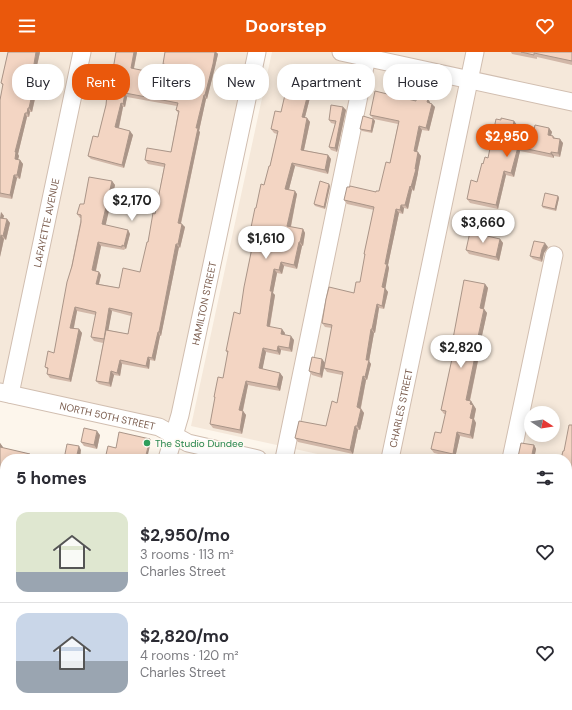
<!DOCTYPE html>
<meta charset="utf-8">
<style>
body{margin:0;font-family:"DM Sans",sans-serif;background:#f7f7f7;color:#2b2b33;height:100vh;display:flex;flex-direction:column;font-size:15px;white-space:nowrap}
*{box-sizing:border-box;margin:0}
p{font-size:13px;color:#7c7c81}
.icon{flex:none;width:22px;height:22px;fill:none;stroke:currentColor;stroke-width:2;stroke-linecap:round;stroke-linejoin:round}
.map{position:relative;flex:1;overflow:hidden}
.details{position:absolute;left:0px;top:402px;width:572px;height:256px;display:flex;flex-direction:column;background:#fff;border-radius:16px 16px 0 0;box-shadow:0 2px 10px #0003}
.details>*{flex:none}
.hud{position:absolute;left:12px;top:12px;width:548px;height:36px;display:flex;gap:8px}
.needle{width:26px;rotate:102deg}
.controls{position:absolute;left:524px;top:354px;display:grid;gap:8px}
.controls a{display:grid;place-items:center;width:36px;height:36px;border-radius:50%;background:#fff;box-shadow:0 2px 10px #0003;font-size:20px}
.price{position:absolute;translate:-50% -34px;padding:0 9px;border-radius:14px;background:#fff;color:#222;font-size:13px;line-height:26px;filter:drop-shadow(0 1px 2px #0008)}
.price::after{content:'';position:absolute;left:50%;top:24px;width:12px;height:9px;margin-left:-6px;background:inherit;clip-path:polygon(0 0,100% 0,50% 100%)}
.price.active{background:#ea580c;color:#fff}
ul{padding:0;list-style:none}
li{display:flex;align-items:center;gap:12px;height:100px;padding:0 16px}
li+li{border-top:1px solid #e1e1e2}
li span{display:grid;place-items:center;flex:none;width:112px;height:80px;border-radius:12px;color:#555}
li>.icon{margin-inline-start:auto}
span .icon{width:48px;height:48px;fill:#fffc;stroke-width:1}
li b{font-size:17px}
h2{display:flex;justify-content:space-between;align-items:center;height:48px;padding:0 16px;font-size:17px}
.chip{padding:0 14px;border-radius:16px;background:#fff;box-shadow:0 2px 10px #0003;font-size:14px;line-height:36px}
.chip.active{background:#ea580c;color:#fff}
header{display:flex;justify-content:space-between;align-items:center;height:52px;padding:0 16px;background:#ea580c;color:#fff;font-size:18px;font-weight:700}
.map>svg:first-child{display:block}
.residential{fill:#f5e8da;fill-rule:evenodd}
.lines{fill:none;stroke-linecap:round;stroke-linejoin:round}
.minor-casing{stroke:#d1beb0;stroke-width:19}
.major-casing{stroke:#dad1cd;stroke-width:23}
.minor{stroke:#fff;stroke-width:17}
.major{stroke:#fbd9a5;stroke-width:21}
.wall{fill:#d1b7a8;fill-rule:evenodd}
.shaded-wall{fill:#aa9588}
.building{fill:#f3d5c3;stroke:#aa9588}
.leisure-dot{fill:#2e9e5b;stroke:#fffaf3;stroke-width:1.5}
.labels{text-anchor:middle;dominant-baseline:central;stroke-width:3;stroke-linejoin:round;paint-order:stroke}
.street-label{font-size:10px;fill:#7a5c4d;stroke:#fffaf3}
.leisure-label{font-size:10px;fill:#27864d;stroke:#fffaf3;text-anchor:start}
</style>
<header><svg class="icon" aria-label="menu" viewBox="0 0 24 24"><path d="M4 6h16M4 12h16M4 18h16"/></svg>Doorstep<svg class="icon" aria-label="heart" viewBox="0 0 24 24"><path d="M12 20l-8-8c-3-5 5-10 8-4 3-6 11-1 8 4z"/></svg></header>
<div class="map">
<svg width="572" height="658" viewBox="0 0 572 658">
<rect width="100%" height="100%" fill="#fdf6ec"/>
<!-- residential -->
<g class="residential">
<path d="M0 0H248L173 370 0 333Z"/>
<path d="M272 0H572V457H567V407H340L191 374ZM531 361H553V383H531Z"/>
</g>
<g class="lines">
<!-- minor casing -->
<g class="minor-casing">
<g id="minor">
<path d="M341 0 572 50"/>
<path id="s1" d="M0 340 159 375 188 391 258 407"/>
<path id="s2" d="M10 342 82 0"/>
<path id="s3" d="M167 407 180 363 257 0"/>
<path d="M284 407 368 0"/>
<path id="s4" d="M390 407 475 0"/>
<path d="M511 407 554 203"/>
<path d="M0 453 5 455"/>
<path d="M567 477 572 478"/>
<path d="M0 653 22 658"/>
<path d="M116 658 117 653"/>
<path d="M229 658 230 653"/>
<path d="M338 658 339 653"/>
<path d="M375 658 380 653"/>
<path d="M491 658 492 653"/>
</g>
</g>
<!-- major casing -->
<g class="major-casing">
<g id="major">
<path d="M567 507 572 504"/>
<path d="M410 658 415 653"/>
</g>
</g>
<!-- minor -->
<use href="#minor" class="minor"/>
<!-- major -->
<use href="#major" class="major"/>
</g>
<!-- wall -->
<g class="wall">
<path d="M8 0H40L36 19 41 23 37 42H36L32 60H30L29 65H27L18 102 19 104 18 108H20L23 112 20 127 17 126 12 147 0 145V48L3 34 1 31Z"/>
<path d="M116 0H137L134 17 160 22 162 26 160 35 184 40 188 20 165 15 163 12 165 0H216L218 2 215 15 207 47H206L199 79 200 80 181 172 185 175 180 196 179 195 161 284H160L155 309 150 308 149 317 122 312 120 324 114 323 111 335 99 332 96 329 103 291 94 289 91 285 96 263 77 259 74 276 79 277 82 281 71 330 50 326 47 322 48 318 45 315 54 301 81 166H80L77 162 84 152 112 129 115 133 105 173 128 178 130 182 126 197H125L124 198 101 194 96 219 99 220 101 223 99 232 119 236 140 220 155 162 164 115 148 112 145 108 171 100 178 61 176 58 177 54 127 45 125 55H123L119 76 133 83 124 116 91 107 88 104 98 85 106 53 107 43 106 42 111 29ZM112 259 131 264 128 282 108 278Z"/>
<path d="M511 0H572V13L537 5V7L512 2Z"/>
<path d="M315 26 305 65 307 66 310 70 304 98 328 103 331 107 328 122 295 114 289 137 297 142 291 175 303 177 305 181 303 194H302L297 217 284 214 282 222 277 221 273 241 275 243 270 275 285 281 284 282 294 288 292 300 281 298 280 303 266 300 262 317 280 321 283 325 280 339 248 333 243 359 246 363 242 382 213 376 210 372 215 346 214 345 223 326 228 302 226 299 240 262 252 194H251L248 190 256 156 270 114 277 82 274 81 271 77 281 60 290 34Z"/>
<path d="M416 49 430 50V51L435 55 429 79 422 78 417 100 421 104 418 120V121L414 139 412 138 408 157 404 156 403 162 399 161 388 213 389 216 385 236 388 240 384 257 379 256 375 281H374L369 309 371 312 367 328H366L361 356 364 361 360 378H358L353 402 298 390 295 386 326 374 337 351 342 323 327 320 324 316 322 326 312 323 309 319 322 307 325 311 332 276 325 275 322 271 354 241 360 230 365 204 364 202 374 158 347 152 344 148 379 139 390 111 398 72 374 67 375 69 372 81 362 79 360 77 373 66 370 63Z"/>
<path d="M343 55 346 58 337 100 331 98 329 95 335 72 331 71 329 68Z"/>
<path d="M501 68 514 69 517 73 516 79 533 82 549 76 552 80 551 83 553 84 555 86 563 91 560 105 554 104V106L520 99 514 125 506 123 498 157 470 151 467 147 477 130 483 112 488 106Z"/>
<path d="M330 134 325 157 315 154 314 152Z"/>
<path d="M558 144 559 146 556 159 543 156 542 154Z"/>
<path d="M1 160 4 164 3 166 7 167 10 171 6 188 4 187 0 205Z"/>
<path d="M500 187 503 191 499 209 469 202 466 198Z"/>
<path d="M548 195 544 201 542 210 533 207 530 204Z"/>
<path d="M485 232 488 236 484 257 487 261 481 288 482 289 470 349H471L476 357 474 367 476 371 473 387 460 384 455 406 434 401 431 397 441 381 446 362H444L441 358 453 303 452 302 453 294 452 292Z"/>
<path d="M572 373V431L567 430V407L564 399Z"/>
<path d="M100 383 97 397 84 394 81 390Z"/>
<path d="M0 391 3 396 30 402 33 405 5 407V424L0 423Z"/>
<path d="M534 393 536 397 534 407H519L518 405Z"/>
<path d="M0 481 5 483V515L0 513Z"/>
<path d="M567 562 572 563V588L567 587Z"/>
<path d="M0 585 5 586V620H1L0 618Z"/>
<path d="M151 653H181V656L174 655Z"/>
<path d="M190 653H215L214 658Z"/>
</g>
<!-- shaded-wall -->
<g class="shaded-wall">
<path d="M36 0H40L35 22 33 18Z"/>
<path d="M134 0H137L133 20 131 16Z"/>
<path d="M215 0H216L218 2 215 15 207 47 205 43Z"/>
<path d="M38 19 41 23 37 42 35 38Z"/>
<path d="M160 22 162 26 159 39 157 35Z"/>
<path d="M313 22 315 26 304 69 302 65Z"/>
<path d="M33 38 36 42 32 60 29 56Z"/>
<path d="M125 41 127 45 125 55 123 52Z"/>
<path d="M204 43 206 47 199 79 200 80 180 175 178 171 196 76Z"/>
<path d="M428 47 430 50V54L427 50Z"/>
<path d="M121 51 123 55 118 79 115 75Z"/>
<path d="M432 52 435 55 429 79 426 76Z"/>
<path d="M343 55 346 58 337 100 335 96Z"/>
<path d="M28 56 30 60 29 65 27 61Z"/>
<path d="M25 61 27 65 18 102 19 104 17 111 15 107V100Z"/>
<path d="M307 66 310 70 303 102 301 98Z"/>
<path d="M373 67 375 69 372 81 371 79Z"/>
<path d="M514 69 517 73 515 82 512 78Z"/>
<path d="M419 74 422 78 416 103 414 99Z"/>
<path d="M549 76 552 80 550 87 548 83Z"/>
<path d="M130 79 133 83 124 116 122 113Z"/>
<path d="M560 87 563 91 560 105 558 101Z"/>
<path d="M518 95 520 99 514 125 511 121Z"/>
<path d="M418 100 421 104 418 120V121L414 139 411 135Z"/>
<path d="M551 100 554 104V106L551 102Z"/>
<path d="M328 103 331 107 328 122 325 118Z"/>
<path d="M20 108 23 112 20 127 17 123Z"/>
<path d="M292 111 295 114 288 141 285 137Z"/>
<path d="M504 119 506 123 498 157 496 153Z"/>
<path d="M14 123 17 126 12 147 10 143Z"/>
<path d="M112 129 115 133 105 176 102 172Z"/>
<path d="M329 132 330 134 325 157 324 155Z"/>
<path d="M410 134 412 138 408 157 405 153Z"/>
<path d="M295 139 297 142 290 178 287 174Z"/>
<path d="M558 144 559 146 556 159 555 157Z"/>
<path d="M401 153 404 156 403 162 400 158Z"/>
<path d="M396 157 399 161 388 213 389 216 385 239 382 235 385 212Z"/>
<path d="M1 160 4 164 2 170 0 166Z"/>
<path d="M7 167 10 171 6 188 3 184Z"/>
<path d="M182 172 185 175 180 196 178 192Z"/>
<path d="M303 177 305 181 303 194 300 190Z"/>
<path d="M128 178 130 182 126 197 124 194Z"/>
<path d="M1 183 4 187 0 205V188Z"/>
<path d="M500 187 503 191 499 209 496 205Z"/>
<path d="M98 190 101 194 95 222 92 218Z"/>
<path d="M299 190 302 194 297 217 294 213Z"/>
<path d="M545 191 548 195 544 201 542 210 540 206 542 197Z"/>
<path d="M176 192 179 195 161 284 159 280Z"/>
<path d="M281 210 284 214 282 222 279 218Z"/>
<path d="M274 217 277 221 273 241 275 243 269 278 267 274 270 239Z"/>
<path d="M99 220 101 223 98 235 96 232Z"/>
<path d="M485 232 488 236 483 260 480 256Z"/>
<path d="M385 236 388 240 384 257 382 254Z"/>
<path d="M377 252 379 256 375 281 372 277Z"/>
<path d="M75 255 77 259 73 279 70 276Z"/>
<path d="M109 256 112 259 106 291 104 287Z"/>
<path d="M484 257 487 261 481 288 482 289 469 352 466 348Z"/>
<path d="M79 277 82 281 71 330 69 327Z"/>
<path d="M282 277 285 281 284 286 281 282Z"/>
<path d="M371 277 374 281 369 309 371 312 367 328 365 325 366 308Z"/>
<path d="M158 280 160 284 155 309 152 306Z"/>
<path d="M291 284 294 288 292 300 289 296Z"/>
<path d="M278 294 281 298 280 303 277 299Z"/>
<path d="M263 296 266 300 262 320 259 316Z"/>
<path d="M148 305 150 308 149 317 146 314Z"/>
<path d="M322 307 325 311 322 326 320 322Z"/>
<path d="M120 308 122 312 120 324 117 321Z"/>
<path d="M111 319 114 323 111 335 109 331Z"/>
<path d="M280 321 283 325 280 339 277 335Z"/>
<path d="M363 324 366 328 360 359 357 355Z"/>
<path d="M246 329 248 333 242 362 239 358Z"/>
<path d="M471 349 476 357 474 367 476 371 473 387 470 383V352Z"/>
<path d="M361 357 364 361 360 378 357 374Z"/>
<path d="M243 359 246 363 242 382 240 378Z"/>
<path d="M355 374 358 378 353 402 350 398Z"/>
<path d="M97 379 100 383 97 397 94 393Z"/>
<path d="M457 380 460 384 455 406 453 402Z"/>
<path d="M150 387 151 389 147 407H145Z"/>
<path d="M0 391 3 395 2 399 0 396Z"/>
<path d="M534 393 536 397 534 407H531Z"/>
<path d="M79 394 81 398 80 407H76Z"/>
<path d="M30 402 33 405V407H29Z"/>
<path d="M572 573V585L570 582Z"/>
<path d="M171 653H173L174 655 173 658H169Z"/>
<path d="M212 653H215L214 658 211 654Z"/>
<path d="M294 653H298L297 658H293Z"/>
<path d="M541 653H548L546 658H540Z"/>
</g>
<!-- building -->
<g class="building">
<path d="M8 0H36L33 18 38 19 35 38H33L29 56H28L27 61H25L15 100H16L15 107 20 108 17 123H14L10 143 0 141V48L3 32 1 31Z"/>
<path d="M116 0H134L131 16 160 22 157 35 184 40 189 17 163 12 165 0H215L213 12 205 43H204L196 76H198L178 171 182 172 178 192H176L159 280H158L152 306 148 305 146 314 120 308 117 321 111 319 109 331 96 329 106 278 128 282 132 261 109 256 104 287 91 285 96 260 75 255 70 276 79 277 69 327 47 322 48 316 45 315 48 299 54 301 67 230 72 214 81 170V163L77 162 80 152H84L89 125 112 129 102 172 128 178 124 194 122 193V195L98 190 92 218 99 220 96 232 119 236 123 216 140 220 147 190H148L153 161 155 162 165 112 145 108 147 96 171 100 179 59 176 58 178 51 125 41 123 52 121 51 115 75 130 79 122 113 88 104 93 84 98 85 106 53 107 42H106L109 29H111Z"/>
<path d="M521 0H572V9L534 1V3Z"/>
<path d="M294 18 313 22 302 65 307 66 301 98 328 103 325 118 292 111 285 137 295 139 287 174 303 177 300 190H299L294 213 281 210 279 218 274 217 270 239H272L267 274 282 277 281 282 291 284 289 296 278 294 277 299 263 296 259 316 280 321 277 335 246 329 239 358 243 359 240 378 210 372 215 345H214L218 325 223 326 228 299H226L234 260 240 262 244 235 253 191 248 190 255 156H256L261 132 264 133 269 114H270L278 79 271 77 275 59 281 60 287 34H290Z"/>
<path d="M375 39 416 49V44L428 47 427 50 432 52 426 76 419 74 414 99 418 100 415 117H416L411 135 410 134 405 153H401L400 158 396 157 385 212H387L382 235 385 236 382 254 377 252 372 277H371L366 308H369L365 325 363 324 357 355 361 357 357 374H355L350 398 295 386 299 369 326 374 332 349 337 351 343 320 324 316 332 273 322 271 326 247 329 235 354 241 356 230H360L365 202H364L374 155 344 148 347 135H350V134L376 140V139H379L386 110 390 111 399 69 370 63Z"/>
<path d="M331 53 343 55 335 96 329 95 336 69 329 68Z"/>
<path d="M363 64 373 67 371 79 360 77Z"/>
<path d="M501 66 514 69 512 78 533 82 535 73 549 76 548 83 553 84V86L560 87 558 101 551 100V102L518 95 511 121 504 119 496 153 467 147 471 128 477 130 482 111 483 112 485 105 488 106 496 67 501 68Z"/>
<path d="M320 129 329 132 324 155 314 152Z"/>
<path d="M545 141 558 144 555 157 542 154Z"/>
<path d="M0 166 7 167 3 184 1 183 0 188Z"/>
<path d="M470 180 500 187 496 205 466 198Z"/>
<path d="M534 189 545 191 542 197 540 206 530 204Z"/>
<path d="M464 228 485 232 480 256 484 257 478 285H479L466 348 471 349 470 352 473 353 470 366 473 367 470 383 457 380 453 402 431 397 435 380 441 381 446 359 441 358 453 302H452L454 292H452Z"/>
<path d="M312 305 322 307 320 322 309 319Z"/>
<path d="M569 373H572V427L567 426V407H561L563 399H564Z"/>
<path d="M84 376 97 379 94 393 81 390Z"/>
<path d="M119 380 150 387 145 407H105L108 394 116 396Z"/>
<path d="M521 391 534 393 531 407 518 405Z"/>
<path d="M67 392 79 394 76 407H64Z"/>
<path d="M0 395 30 402 29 407H5V421L0 420Z"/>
<path d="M0 481 5 483V511L0 510Z"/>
<path d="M567 562 572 563V573L570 582 567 581Z"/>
<path d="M0 585 5 586V616L0 615Z"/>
<path d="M151 653H171L169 658H150Z"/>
<path d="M275 653H294L293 658H274Z"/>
<path d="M502 653H541L540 658H503L501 657Z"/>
</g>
<!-- markers -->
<circle class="leisure-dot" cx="147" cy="391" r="4"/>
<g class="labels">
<!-- street labels -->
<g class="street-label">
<text stroke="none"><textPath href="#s2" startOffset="175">LAFAYETTE AVENUE</textPath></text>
<text stroke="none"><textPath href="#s3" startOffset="160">HAMILTON STREET</textPath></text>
<text stroke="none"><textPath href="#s4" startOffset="52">CHARLES STREET</textPath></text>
<text stroke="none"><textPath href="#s1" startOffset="110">NORTH 50TH STREET</textPath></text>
</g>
<!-- leisure labels -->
<g class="leisure-label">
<text x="155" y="391">The Studio Dundee</text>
</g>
</g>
</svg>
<div class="controls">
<a><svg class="needle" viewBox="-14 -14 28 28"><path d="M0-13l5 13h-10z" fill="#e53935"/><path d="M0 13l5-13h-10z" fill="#7c7c81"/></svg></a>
</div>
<b class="price active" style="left:507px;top:106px">$2,950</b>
<b class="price" style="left:132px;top:170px">$2,170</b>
<b class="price" style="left:483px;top:192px">$3,660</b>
<b class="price" style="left:266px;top:208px">$1,610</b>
<b class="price" style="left:461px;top:317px">$2,820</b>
<div class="hud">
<a class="chip">Buy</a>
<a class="chip active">Rent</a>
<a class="chip">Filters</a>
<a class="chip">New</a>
<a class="chip">Apartment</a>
<a class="chip">House</a>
</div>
<section class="details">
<h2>5 homes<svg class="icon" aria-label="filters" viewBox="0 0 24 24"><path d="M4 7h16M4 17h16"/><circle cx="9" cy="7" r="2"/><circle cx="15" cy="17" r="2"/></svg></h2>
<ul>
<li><span style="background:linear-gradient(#dfe7d0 75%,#9aa5b1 0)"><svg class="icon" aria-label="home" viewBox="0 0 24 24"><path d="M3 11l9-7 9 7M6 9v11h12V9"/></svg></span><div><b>$2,950/mo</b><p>3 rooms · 113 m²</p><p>Charles Street</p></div><svg class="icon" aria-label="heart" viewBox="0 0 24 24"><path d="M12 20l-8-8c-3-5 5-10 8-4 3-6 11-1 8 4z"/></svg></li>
<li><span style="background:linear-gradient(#c9d6e8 60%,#9aa5b1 0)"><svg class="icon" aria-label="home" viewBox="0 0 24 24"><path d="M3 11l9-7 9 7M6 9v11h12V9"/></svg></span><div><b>$2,820/mo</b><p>4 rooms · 120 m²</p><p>Charles Street</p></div><svg class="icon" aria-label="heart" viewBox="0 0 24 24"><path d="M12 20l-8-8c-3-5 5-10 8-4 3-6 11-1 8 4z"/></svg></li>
</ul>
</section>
</div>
